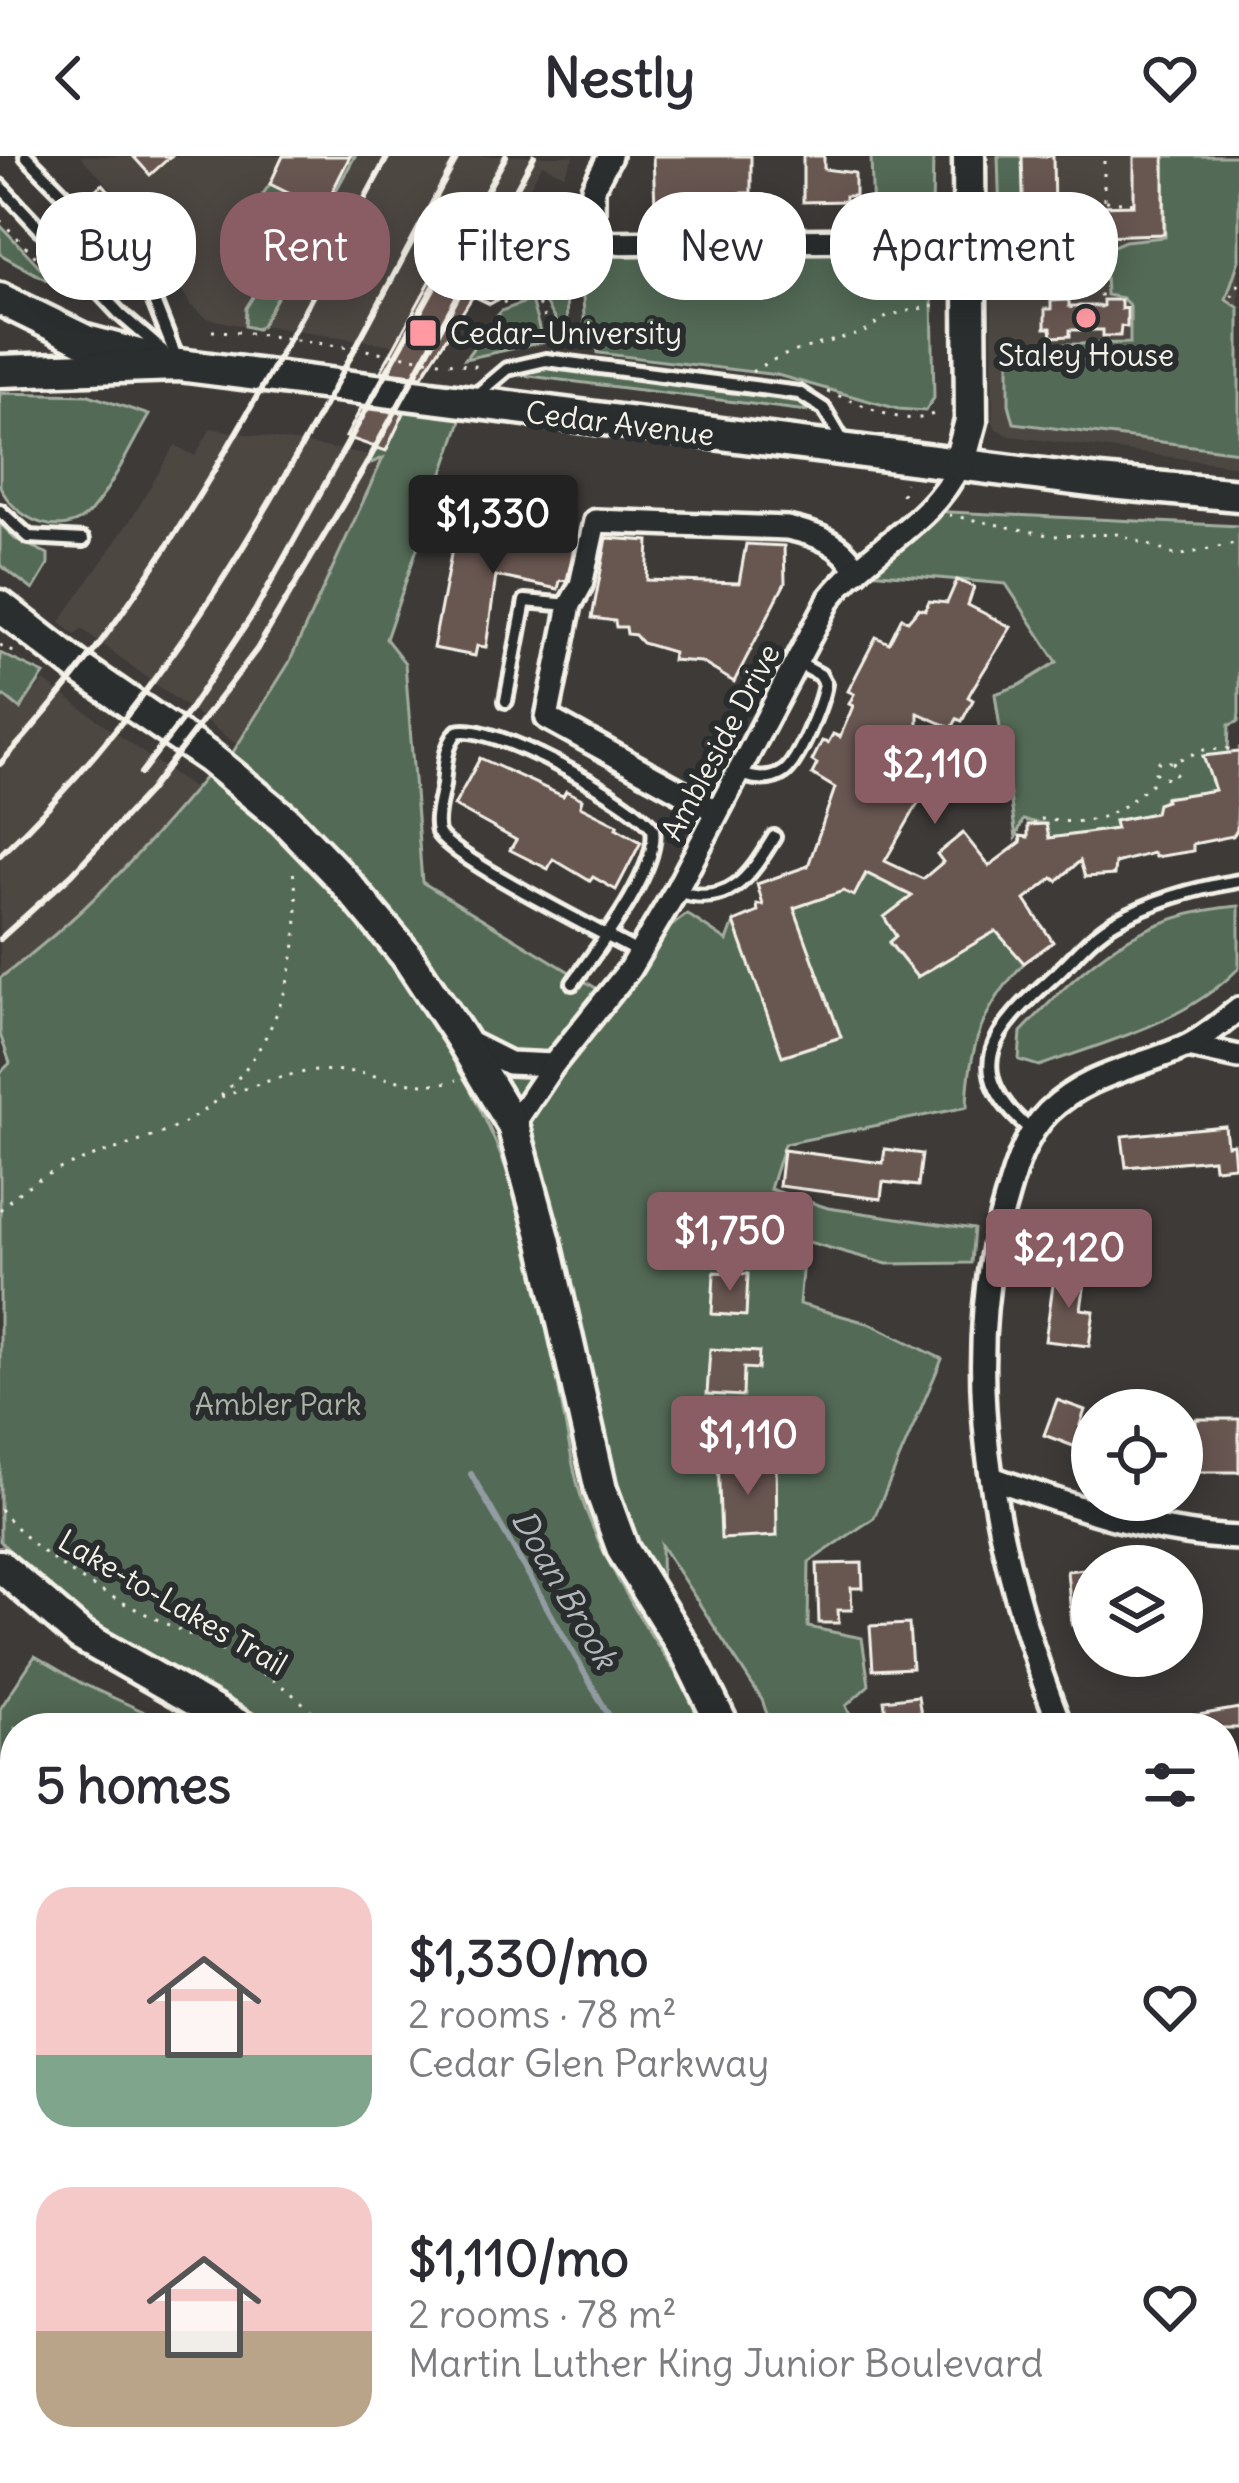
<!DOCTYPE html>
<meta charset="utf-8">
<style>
body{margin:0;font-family:Delius,sans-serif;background:#f7f7f7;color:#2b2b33;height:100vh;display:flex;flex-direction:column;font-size:45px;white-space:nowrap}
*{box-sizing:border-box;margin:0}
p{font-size:39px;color:#7c7c81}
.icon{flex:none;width:66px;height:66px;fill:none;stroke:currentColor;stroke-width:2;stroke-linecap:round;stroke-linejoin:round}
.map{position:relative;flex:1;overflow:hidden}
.sheet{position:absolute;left:0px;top:1557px;width:1239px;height:771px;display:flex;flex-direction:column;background:#fff;border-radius:48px 48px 0 0;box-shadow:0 6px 30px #0003}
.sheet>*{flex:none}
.guide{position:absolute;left:36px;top:36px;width:1167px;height:108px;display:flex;gap:24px}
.buttons{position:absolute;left:1071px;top:1233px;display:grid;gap:24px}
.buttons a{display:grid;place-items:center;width:132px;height:132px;border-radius:50%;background:#fff;box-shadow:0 6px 30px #0003;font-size:60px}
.price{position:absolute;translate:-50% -102px;padding:0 27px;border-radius:12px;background:#8a5d65;color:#fff;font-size:39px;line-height:78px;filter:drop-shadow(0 3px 6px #0008)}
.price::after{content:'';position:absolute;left:50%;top:72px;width:36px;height:27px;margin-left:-18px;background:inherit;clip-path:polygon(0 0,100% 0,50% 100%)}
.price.selected{background:#222;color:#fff}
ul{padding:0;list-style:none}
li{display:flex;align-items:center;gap:36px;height:300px;padding:0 36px}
li span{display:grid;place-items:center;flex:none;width:336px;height:240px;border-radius:36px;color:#555}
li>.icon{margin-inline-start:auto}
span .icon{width:144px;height:144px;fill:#fffc;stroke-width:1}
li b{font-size:51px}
h2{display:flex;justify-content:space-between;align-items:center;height:144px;padding:0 36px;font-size:51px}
.tag{padding:0 42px;border-radius:48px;background:#fff;box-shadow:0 6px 30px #0003;font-size:42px;line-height:108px}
.tag.selected{background:#8a5d65;color:#fff}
header{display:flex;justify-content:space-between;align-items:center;height:156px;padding:0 36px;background:#fff;font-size:54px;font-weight:700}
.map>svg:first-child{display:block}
.built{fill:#4d4643}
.green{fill:#536a57;stroke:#a4aea0;stroke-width:3}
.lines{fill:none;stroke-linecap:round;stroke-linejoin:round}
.stream{stroke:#929ca2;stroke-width:6}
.building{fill:#685751;stroke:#f4f1e8;stroke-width:3}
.lane-casing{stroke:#f4f1e8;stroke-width:20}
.street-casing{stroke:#f4f1e8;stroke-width:30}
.secondary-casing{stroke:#f4f1e8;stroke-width:39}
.path{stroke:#f4f1e8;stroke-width:3;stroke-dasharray:3 9;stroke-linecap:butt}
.lane{stroke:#2a2d2e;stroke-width:10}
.street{stroke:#2a2d2e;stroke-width:21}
.secondary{stroke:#2a2d2e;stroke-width:30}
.rail{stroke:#f4f1e8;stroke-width:6}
.poi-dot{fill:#ff9aa2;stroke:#2a2d2e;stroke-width:4.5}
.labels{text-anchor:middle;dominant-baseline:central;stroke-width:12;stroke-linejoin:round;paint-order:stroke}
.poi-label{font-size:30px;fill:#f4f1e8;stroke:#2a2d2e;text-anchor:start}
.street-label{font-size:30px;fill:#f4f1e8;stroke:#2a2d2e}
.park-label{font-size:30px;fill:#acb4a7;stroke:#2a2d2e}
.water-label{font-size:33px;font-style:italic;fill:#b2b8b9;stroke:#2a2d2e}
</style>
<header><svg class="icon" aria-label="back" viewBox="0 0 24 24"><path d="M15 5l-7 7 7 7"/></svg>Nestly<svg class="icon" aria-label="heart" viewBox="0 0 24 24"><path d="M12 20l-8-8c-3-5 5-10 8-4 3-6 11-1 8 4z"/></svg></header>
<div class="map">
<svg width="1239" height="2327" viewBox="0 0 1239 2327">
<rect width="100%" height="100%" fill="#3d3a38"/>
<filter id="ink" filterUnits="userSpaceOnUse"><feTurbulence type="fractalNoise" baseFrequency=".00833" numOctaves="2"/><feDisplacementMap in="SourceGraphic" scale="24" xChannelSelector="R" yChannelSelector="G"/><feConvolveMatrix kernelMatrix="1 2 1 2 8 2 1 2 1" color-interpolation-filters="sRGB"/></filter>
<g filter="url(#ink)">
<!-- built -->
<g class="built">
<path d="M80 0H574L564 19 542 8 473 140 439 196 262 169 257 173 207 162 191 150 141 64Z"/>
<path d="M990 0H1239V310L1010 280 996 273 993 265Z"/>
<path d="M211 272 384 301 289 507 236 588 82 473 75 479 60 466 133 360 175 289 195 300Z"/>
<path d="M44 525 195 634 141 697 88 750 0 822V543L3 540 20 553Z"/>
</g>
<!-- green -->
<g class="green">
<path d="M350 0H355L262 169 257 173 245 170 246 152 299 67 263 38 270 28Z"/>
<path d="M871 0H933L932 63H873Z"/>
<path d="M998 0H1023L1025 112H1061L1062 126 1002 127Z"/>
<path d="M1164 0H1239V104L1226 143 1239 152V296L1014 267 1009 248V183L1021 189 1130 187V150L1122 142 1106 139 1104 94 1125 85 1165 81Z"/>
<path d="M0 69 59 131 0 98Z"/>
<path d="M931 92 934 242 925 255 898 253 777 219 598 197 597 189 582 187 585 181 581 100Z"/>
<path d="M566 123 567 185 541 140Z"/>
<path d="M531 144 543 186 465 203 501 155Z"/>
<path d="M553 209 787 239 802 244 806 255 521 219 529 212Z"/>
<path d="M0 237 89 239 149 259C131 289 114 328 91 355 64 386 14 364 0 330 0 316 0 255 0 237Z"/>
<path d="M404 239 467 247 386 483 405 507 422 726 609 840 664 755 670 771 687 758 727 785 734 766 783 900 841 881 794 752 838 732 854 738 867 718 912 740 884 761 896 780 889 787 916 820 981 783 986 763 1024 807C982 853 969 890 967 951L784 988 770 1033 828 1052 974 1073 971 1107 887 1108 805 1085 799 1148 871 1168 942 1203 874 1362 809 1406 808 1471 862 1482 869 1529 846 1550 856 1572H772L762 1544 661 1389 662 1457 623 1394 513 969 406 799 223 612 289 507 383 302 366 309Z"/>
<path d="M930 355 1239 370V557L1238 566 1229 569 1228 597 1205 600 1217 639 1166 641 1155 657 1114 665 1116 673 1049 682 1045 668 1023 664 1016 681 995 538 1020 529 1057 506 1006 428 857 415Z"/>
<path d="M0 367 15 383 48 398V409L33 434 0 409Z"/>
<path d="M0 497 44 518 20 553 4 540 0 543Z"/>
<path d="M207 619C352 731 488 912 531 1093 545 1152 555 1212 566 1272 571 1298 575 1326 585 1352 614 1430 667 1503 713 1572H276C222 1535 163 1508 107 1474 67 1450 32 1418 0 1385V917L10 907 0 878V822C80 764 144 694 207 619Z"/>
<path d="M1239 750V812C1186 866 1109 885 1039 910L1019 904 1021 876C1088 806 1137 758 1239 750Z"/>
<path d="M35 1500 81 1527 180 1572H15V1831L7 1830 0 1837V1553Z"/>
<path d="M1224 1851 1239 1858V2107L1224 2103Z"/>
<path d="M828 2313H1002L1001 2327H978Z"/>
</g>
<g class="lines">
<!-- stream -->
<g class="stream">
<path d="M471 1318 616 1572"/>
<path d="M1224 1944 1239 1942"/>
</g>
</g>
<!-- building -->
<g class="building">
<path d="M133 0H171L150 19Z"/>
<path d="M283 0H350L323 54 270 28Z"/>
<path d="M653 0H751V37H741V47L671 46 672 49 655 50Z"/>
<path d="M803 0H824V13L855 17V40H845V45L803 46Z"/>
<path d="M1022 0H1053L1055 112 1025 113Z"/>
<path d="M1134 0H1164V78L1098 80 1097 50 1134 49Z"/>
<path d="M103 28 131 60 123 82 84 42Z"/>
<path d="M533 34 565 50 574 67V98L490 148 473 140 422 220 381 215 478 38 516 60Z"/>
<path d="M1069 144V150H1103V144H1121V153L1127 152V171L1121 170 1120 180H1103V174H1070V180L1052 181 1051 172H1045V153H1051V145Z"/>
<path d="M361 252 404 257 386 295 346 281Z"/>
<path d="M458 362 576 383 567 424 560 425 558 433 496 420 486 491 477 490 475 500 433 492Z"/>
<path d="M607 382 649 385 647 424 739 427 746 388 784 390 785 427 734 526 701 506 672 504 673 496 642 487 635 479 627 478 626 471H616L615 465 592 462Z"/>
<path d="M957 424 974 431 968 449 1011 471 973 532 968 541 973 544 962 565 957 563 952 572 918 557V573L903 583 943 604 885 705 923 723 943 706 937 698 963 677 989 710 1021 686 1020 680 1028 681V669L1046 668 1049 682 1116 673 1114 665 1155 657 1157 648 1166 645 1165 642 1215 634 1203 600 1239 596 1237 674 1233 680 1193 688V695L1155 701 1153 697 1115 707 1114 719 1085 721 1080 705 1057 725 1053 722 1025 744 1053 786 1024 807 996 775 917 821 889 786 896 780 884 761 912 740 866 717 854 740 843 735 794 752 841 881 782 900 734 766 758 756 757 749H763L757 728 808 710 835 632 812 618 817 608 812 605 822 585 828 587 833 578 840 581 853 550 849 548 854 538 848 535 876 481 889 487 902 461 908 465 919 452 925 454 929 445 947 447Z"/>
<path d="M480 602 563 640 566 635 582 643 580 650 618 669 616 672 641 686 616 734 593 721 590 725 553 703 548 713 510 694 516 684 454 650Z"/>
<path d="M1225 970 1227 989 1233 988 1235 1010 1214 1012 1213 1003 1126 1011 1122 980Z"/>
<path d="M885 993 922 998 918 1030 883 1026 881 1043 779 1030 783 994 883 1007Z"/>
<path d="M1055 1115 1086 1119 1081 1153 1094 1155 1089 1190 1045 1185Z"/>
<path d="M714 1116 748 1118 746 1160 712 1158Z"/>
<path d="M710 1193 759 1196 758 1213 744 1212 743 1240 707 1238Z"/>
<path d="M1057 1244 1085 1254 1080 1269 1092 1273V1297L1044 1279Z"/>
<rect x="1196" y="1263" width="43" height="53"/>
<path d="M718 1302 776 1304 777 1380 721 1383Z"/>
<path d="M862 1407 863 1432H851L852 1454H838L839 1467H819L817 1408Z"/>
<path d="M1085 1413 1092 1467 1072 1469 1067 1415Z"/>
<path d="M909 1468 912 1512 873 1514 870 1470Z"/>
<path d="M918 1540 923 1572H888L884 1544Z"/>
<path d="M1239 1552V1572H1176L1175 1563Z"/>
</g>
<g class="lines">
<!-- lane casing -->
<g class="lane-casing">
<g id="lane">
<path d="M26 0 144 120 178 206"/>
<path d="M0 30 120 158 163 195"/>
<path d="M475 240 507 213 546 204 799 237 824 253 844 287"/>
<path d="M0 355 29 381 83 384"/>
<path d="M506 545 525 445 570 449"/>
<path d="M737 616C751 623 770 626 784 616 799 605 822 547 825 528L820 519 796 506"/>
<path d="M676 735C729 752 749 722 774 681"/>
<path d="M573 827C597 793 660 713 653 673 633 644 490 565 457 576 445 591 445 609 443 629 441 643 434 662 438 676 447 700 607 779 639 797"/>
<path d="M1033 976C957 913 994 874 1053 821 1074 802 1091 779 1116 765 1154 744 1197 732 1239 725"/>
</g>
</g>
<!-- street casing -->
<g class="street-casing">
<g id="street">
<path d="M610 0 593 32V87L970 83"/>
<path d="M716 655 547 562 570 449 581 429 595 365 787 372C816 378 843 387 857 415"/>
<path d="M469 887 509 907 553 909"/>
<path d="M1187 890 1239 901"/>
<path d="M513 969 553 909 629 814 676 735 830 442C869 392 931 369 959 309"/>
<path d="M992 1322C1073 1351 1152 1379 1239 1382"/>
<path d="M1061 1572C998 1411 955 1225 1003 1054 1013 1019 1022 982 1048 956 1088 917 1138 912 1187 890 1206 881 1222 866 1239 853"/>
</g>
</g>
<!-- secondary casing -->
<g class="secondary-casing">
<g id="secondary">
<path d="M0 143 86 185 150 202"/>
<path d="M0 215 179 209 1099 326 1239 339"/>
<path d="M959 309 971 265 969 0"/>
<path d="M0 450 82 514 210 602 284 663 343 724 406 799 461 882 513 969 545 1086 601 1334 623 1394 688 1499 724 1572"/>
<path d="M0 1410 80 1479 243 1572"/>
<path d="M1224 1760 1239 1757"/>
<path d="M1224 1835 1239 1838"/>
<path d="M759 2313 803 2327"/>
</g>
</g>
<!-- path -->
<g class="path">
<path d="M1106 45 1136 47"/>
<path d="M1052 48 1079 47"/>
<path d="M0 64 69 135H77"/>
<path d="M1076 85 1113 84V80"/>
<path d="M529 126 555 188"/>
<path d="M1239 128 1232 139 1239 144"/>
<path d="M998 131 1094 128 1100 134 1101 153"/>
<path d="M503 147 576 103"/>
<path d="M1071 153 1074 66 1080 47 1104 45V0"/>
<path d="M570 172V187L591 191"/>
<path d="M212 175 242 176 481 211"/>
<path d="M752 216C784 194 823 188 859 178 868 176 875 167 883 163 900 155 921 153 939 149"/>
<path d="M827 236C859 244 901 274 933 258"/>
<path d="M902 339 905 327"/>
<path d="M949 359 1053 380 1119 378 1178 400 1239 386"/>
<path d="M0 489 17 498"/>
<path d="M1173 606 1177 617 1171 623 1159 621 1155 616 1159 605 1173 606 1203 594 1239 592"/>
<path d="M1035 669 1034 664 1042 663C1100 672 1117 658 1159 621"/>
<path d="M221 941C263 927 298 911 343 915 384 918 415 936 457 924"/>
<path d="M0 1054C47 1003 114 999 174 972 265 930 313 806 292 711"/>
<path d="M0 1353C67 1438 176 1464 265 1519 288 1532 310 1553 329 1572"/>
<path d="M992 2313V2327"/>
</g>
<!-- lane -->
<use href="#lane" class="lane"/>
<!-- street -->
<use href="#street" class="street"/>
<!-- secondary -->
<use href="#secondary" class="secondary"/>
<!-- rail -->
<g class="rail">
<path d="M0 608C166 430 272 212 388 0"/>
<path d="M141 617 188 556 255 455 506 0"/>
<path d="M0 699C207 506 324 244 458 0"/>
<path d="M0 783 72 718 149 635 257 493 366 309 534 0"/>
</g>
</g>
</g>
<!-- markers -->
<g class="poi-dot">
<circle cx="1086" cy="162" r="12"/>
<rect x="408" y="162" width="30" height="30" rx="6"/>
</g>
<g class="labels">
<!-- poi labels -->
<g class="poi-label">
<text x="450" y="177">Cedar–University</text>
<text x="1086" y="199" text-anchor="middle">Staley House</text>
</g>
<!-- street labels -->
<g class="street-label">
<text transform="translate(620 267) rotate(7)">Cedar Avenue</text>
<text transform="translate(720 586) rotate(-62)">Ambleside Drive</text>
<text transform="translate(173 1446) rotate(30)">Lake-to-Lakes Trail</text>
</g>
<!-- park labels -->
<g class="park-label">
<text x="278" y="1248">Ambler Park</text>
</g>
<!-- water labels -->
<g class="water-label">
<text transform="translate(565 1433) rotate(60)">Doan Brook</text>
</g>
</g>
</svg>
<div class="buttons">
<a><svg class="icon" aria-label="locate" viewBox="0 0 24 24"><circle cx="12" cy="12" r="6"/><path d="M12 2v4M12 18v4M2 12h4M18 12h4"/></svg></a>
<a><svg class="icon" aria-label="layers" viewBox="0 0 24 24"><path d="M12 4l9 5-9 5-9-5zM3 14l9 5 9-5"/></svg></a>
</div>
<b class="price selected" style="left:493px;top:421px">$1,330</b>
<b class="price" style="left:935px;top:671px">$2,110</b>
<b class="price" style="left:730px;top:1138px">$1,750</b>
<b class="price" style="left:1069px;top:1155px">$2,120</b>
<b class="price" style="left:748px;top:1342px">$1,110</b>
<div class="guide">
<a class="tag">Buy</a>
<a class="tag selected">Rent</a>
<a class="tag">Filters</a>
<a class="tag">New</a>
<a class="tag">Apartment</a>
</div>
<section class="sheet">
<h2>5 homes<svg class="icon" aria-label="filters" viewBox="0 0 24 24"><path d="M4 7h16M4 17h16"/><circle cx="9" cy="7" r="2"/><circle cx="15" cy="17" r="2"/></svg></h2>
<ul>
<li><span style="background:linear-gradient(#f6c9c9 70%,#7fa58c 0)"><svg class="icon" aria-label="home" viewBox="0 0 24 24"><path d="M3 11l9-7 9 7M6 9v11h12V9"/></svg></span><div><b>$1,330/mo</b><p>2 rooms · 78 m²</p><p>Cedar Glen Parkway</p></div><svg class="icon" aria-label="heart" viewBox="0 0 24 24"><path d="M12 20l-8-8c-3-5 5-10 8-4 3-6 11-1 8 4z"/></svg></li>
<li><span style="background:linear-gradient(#f6c9c9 60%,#b9a48a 0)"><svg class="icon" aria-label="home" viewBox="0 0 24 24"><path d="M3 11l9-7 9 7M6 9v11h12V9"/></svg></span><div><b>$1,110/mo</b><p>2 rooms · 78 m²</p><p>Martin Luther King Junior Boulevard</p></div><svg class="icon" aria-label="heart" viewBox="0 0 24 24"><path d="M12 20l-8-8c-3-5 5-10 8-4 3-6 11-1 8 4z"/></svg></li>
</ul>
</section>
</div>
